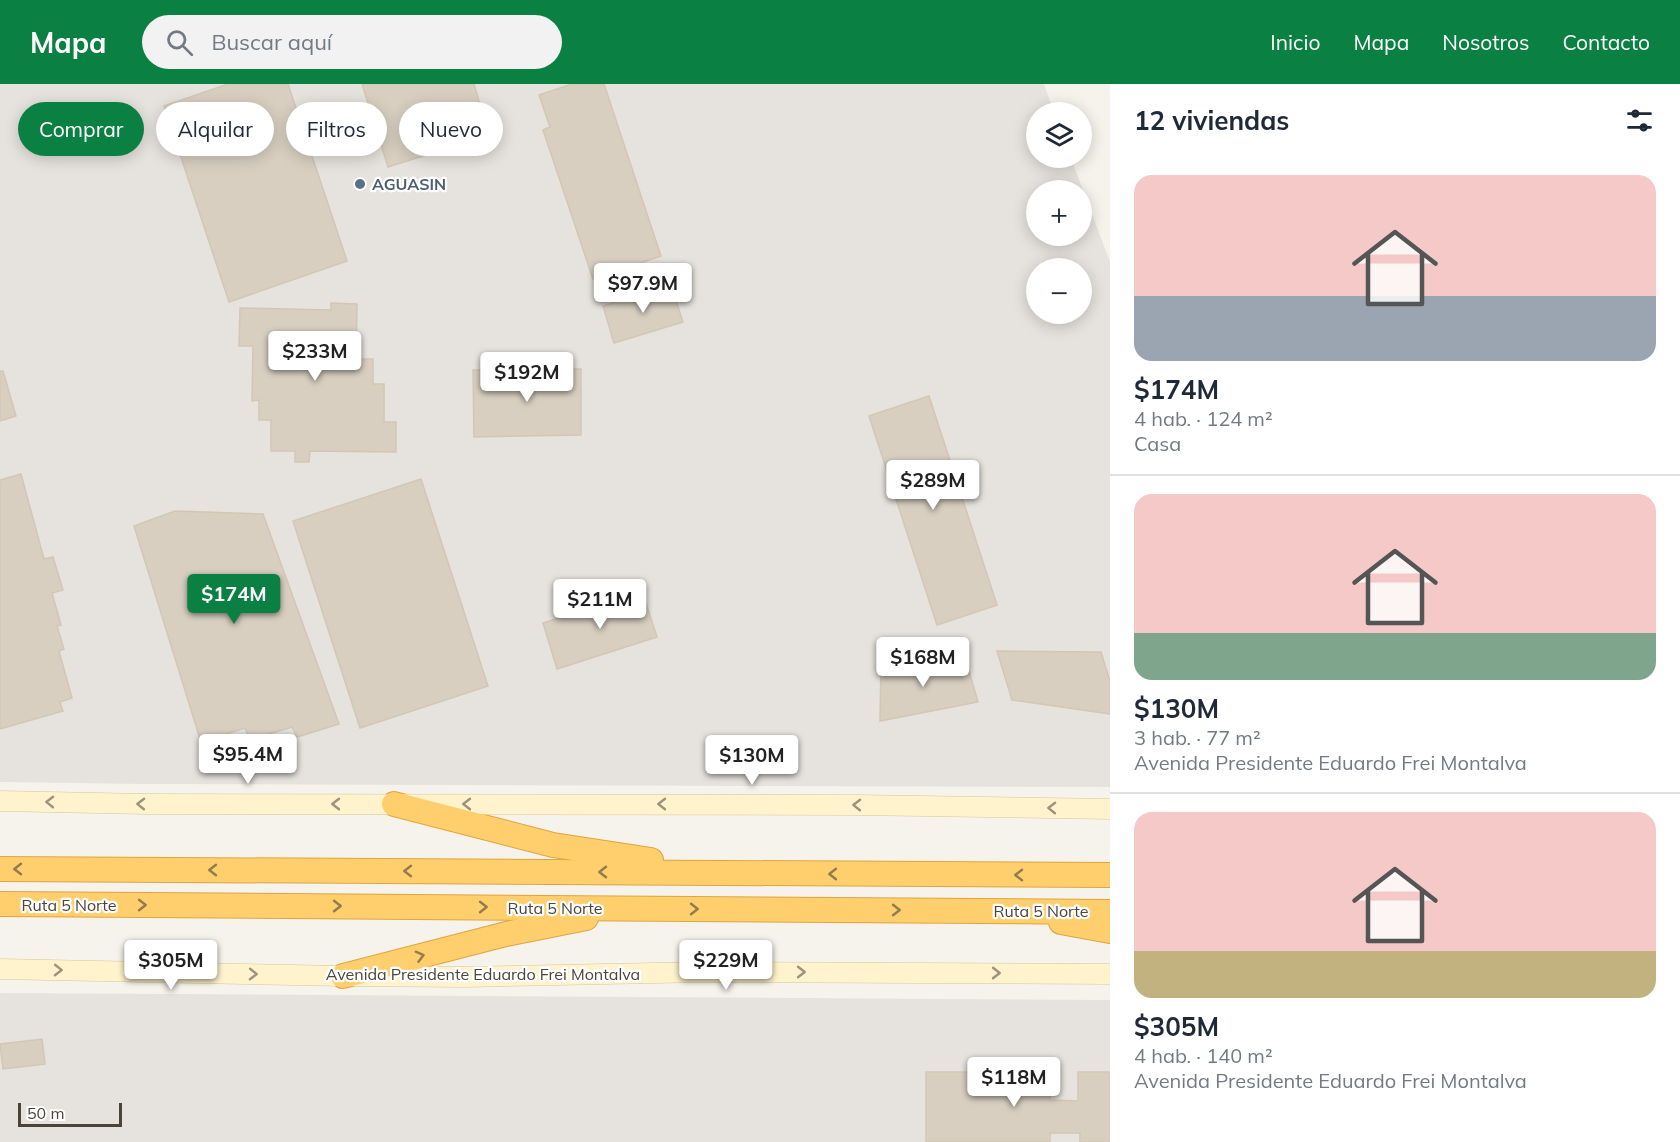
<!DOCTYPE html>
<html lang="es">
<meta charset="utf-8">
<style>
body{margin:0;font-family:Mulish,sans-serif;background:#f2f2f3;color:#1f2937;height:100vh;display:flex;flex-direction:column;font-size:22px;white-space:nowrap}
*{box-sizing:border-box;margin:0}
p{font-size:20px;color:#747a83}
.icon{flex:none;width:33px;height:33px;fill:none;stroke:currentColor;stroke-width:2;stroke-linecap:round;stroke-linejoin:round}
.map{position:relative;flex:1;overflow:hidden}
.details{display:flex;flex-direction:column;background:#fff;width:570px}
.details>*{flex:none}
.banner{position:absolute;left:18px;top:18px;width:570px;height:54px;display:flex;gap:12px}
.controls{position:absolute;left:1026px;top:18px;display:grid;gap:12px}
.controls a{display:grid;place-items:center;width:66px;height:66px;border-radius:50%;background:#fff;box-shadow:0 3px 15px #0003;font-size:30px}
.scale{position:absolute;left:18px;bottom:15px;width:104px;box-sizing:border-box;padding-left:6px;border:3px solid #4b4439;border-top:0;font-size:16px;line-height:21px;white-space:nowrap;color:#4b4439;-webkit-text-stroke:4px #fff;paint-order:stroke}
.price{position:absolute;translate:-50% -51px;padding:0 14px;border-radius:6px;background:#fff;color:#222;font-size:20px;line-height:39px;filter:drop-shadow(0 2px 3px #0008)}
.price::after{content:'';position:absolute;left:50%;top:36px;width:18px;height:14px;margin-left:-9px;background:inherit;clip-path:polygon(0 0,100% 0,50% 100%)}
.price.selected{background:#0b8043;color:#fff}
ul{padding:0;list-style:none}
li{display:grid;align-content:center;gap:12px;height:318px;padding:0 24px}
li+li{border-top:2px solid #e0e1e3}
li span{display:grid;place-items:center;height:186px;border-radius:18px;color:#555}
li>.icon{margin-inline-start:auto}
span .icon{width:108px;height:108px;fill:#fffc;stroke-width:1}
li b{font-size:26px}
h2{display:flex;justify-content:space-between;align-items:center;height:72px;padding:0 24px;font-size:26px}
.pill{padding:0 21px;border-radius:27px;background:#fff;box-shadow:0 3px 15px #0003;font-size:21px;line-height:54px}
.pill.selected{background:#0b8043;color:#fff}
header{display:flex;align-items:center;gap:36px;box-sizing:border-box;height:84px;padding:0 30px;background:#0b8043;color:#fff}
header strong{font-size:28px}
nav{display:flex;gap:33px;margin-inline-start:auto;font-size:21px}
.search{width:420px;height:54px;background:#f2f2f3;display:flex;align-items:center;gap:15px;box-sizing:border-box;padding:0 21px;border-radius:33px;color:#747a83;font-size:22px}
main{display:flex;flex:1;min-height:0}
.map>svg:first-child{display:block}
.industrial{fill:#e6e2dd;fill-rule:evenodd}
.building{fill:#d8cfc1;stroke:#d3c7b4;stroke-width:1.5}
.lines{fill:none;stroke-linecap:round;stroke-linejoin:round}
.secondary-casing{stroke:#d6c79b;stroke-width:21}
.highway-casing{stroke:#e0a43c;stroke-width:26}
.secondary{stroke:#fff3cd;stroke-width:20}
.highway{stroke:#ffcf6e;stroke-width:24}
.oneway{stroke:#9c937c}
.oneway2{stroke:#937c4e}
.service-dot{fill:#5c6f8a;stroke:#fff;stroke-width:2}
.labels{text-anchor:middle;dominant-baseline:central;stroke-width:4.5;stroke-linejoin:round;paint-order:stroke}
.service-label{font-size:16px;font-weight:bold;fill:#4e5e75;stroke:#fff;text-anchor:start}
.street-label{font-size:16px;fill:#4b4439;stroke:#fff}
</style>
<header>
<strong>Mapa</strong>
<div class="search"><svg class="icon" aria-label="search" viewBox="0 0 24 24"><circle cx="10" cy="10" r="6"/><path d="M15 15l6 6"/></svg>Buscar aquí</div>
<nav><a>Inicio</a><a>Mapa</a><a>Nosotros</a><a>Contacto</a></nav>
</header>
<main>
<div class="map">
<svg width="1110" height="1058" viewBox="0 0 1110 1058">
<rect width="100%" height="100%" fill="#f6f3ec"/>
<!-- industrial -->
<g class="industrial">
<path d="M0 0H1044L1054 28H1036V74H1071L1110 178V703L144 700 0 698ZM1036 106H1082V152H1036ZM1036 184H1082V230H1036Z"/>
<path d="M0 909 1110 916V1058H0Z"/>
</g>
<!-- building -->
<g class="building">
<path d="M228 0H288L347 177 229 218 164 22Z"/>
<path d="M362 0H474L489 51 388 83Z"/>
<path d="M572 0H604L661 172 593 195 543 46 550 43 539 11Z"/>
<path d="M671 201 683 238 614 259 603 222Z"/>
<path d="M331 219 357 220 356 275H373V300H384V338H396V368L310 367 309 378H295V367H271V336H259V316L252 317 253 262H239L240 224 331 226Z"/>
<path d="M581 285V351L474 353 473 286Z"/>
<path d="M0 287H3L16 332 0 337Z"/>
<path d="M929 312 997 521 937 541 869 332Z"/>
<path d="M21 390 44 475 53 473 63 506 52 509 61 541 57 542 64 565 59 567 72 614 60 618 63 627 0 645V396Z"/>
<path d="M421 395 488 602 360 644 293 437Z"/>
<path d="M175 427 263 430 339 640 297 653 292 643 250 656 245 644 201 658 134 442Z"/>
<path d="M642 507 657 553 557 585 543 539Z"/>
<path d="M997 567 1101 568 1110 597V630L1012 616Z"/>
<path d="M881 578 967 580 978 618 880 637Z"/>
<path d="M42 955 45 980 3 985 0 960Z"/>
<path d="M926 988H1050V1016L1078 1017V988H1110V1058H1080V1049H1050V1058H926Z"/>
</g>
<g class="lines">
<!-- secondary casing -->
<g class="secondary-casing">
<g id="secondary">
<path d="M0 717 146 720 856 721 1110 725"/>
<path d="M0 885 343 892 465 893 703 888 1110 890"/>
</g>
</g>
<!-- highway casing -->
<g class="highway-casing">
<g id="highway">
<path d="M394 720 553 761 651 776"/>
<path d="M0 785 1110 791"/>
<path d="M0 820 1110 828"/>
<path d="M1061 838 1110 847"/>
<path d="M343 892 506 850 586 834"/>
</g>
</g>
<!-- secondary -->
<use href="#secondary" class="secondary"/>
<!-- highway -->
<use href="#highway" class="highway"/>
</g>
<!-- one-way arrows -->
<defs><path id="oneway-chevron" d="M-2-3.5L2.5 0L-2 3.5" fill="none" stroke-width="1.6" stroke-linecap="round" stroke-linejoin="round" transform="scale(1.5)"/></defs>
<g class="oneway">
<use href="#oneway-chevron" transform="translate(50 718) rotate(-179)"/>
<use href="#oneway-chevron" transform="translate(141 720) rotate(-179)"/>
<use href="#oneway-chevron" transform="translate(336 720) rotate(-180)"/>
<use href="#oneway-chevron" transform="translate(467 720) rotate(180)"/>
<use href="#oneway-chevron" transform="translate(662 720) rotate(-180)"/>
<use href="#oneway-chevron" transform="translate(857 721) rotate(-179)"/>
<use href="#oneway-chevron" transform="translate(1052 724) rotate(-179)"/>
<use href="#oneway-chevron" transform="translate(58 886) rotate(1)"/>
<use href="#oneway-chevron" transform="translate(801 888)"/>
<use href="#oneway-chevron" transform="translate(996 889)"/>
<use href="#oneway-chevron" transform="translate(253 890) rotate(1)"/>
</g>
<g class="oneway2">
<use href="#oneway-chevron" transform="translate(18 785) rotate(-180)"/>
<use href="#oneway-chevron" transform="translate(213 786) rotate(-180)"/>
<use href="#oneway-chevron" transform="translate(408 787) rotate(-180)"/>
<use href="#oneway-chevron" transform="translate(603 788) rotate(-180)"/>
<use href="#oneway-chevron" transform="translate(833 790) rotate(-180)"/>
<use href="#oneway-chevron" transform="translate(1019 791) rotate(-180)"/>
<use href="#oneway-chevron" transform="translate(142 821)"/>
<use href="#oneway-chevron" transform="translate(337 822)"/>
<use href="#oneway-chevron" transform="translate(483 823)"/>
<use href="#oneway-chevron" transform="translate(694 825)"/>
<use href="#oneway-chevron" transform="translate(896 826)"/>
<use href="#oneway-chevron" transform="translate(420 872) rotate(-15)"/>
</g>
<!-- markers -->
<circle class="service-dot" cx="360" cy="100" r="6"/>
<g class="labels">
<!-- service labels -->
<g class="service-label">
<text x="372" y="100">AGUASIN</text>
</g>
<!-- street labels -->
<g class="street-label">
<text x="69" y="821">Ruta 5 Norte</text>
<text x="555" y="824">Ruta 5 Norte</text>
<text x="1041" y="827">Ruta 5 Norte</text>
<text x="483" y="890">Avenida Presidente Eduardo Frei Montalva</text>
</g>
</g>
</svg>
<div class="controls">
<a><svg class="icon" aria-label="layers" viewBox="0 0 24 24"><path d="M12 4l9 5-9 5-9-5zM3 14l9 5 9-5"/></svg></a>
<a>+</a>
<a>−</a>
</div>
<div class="scale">50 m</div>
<b class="price" style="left:643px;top:230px">$97.9M</b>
<b class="price" style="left:315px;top:298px">$233M</b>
<b class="price" style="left:527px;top:319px">$192M</b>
<b class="price" style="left:933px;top:427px">$289M</b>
<b class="price selected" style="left:234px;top:541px">$174M</b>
<b class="price" style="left:600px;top:546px">$211M</b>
<b class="price" style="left:923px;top:604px">$168M</b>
<b class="price" style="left:248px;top:701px">$95.4M</b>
<b class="price" style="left:752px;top:702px">$130M</b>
<b class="price" style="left:171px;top:907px">$305M</b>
<b class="price" style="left:726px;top:907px">$229M</b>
<b class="price" style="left:1014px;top:1024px">$118M</b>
<div class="banner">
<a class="pill selected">Comprar</a>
<a class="pill">Alquilar</a>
<a class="pill">Filtros</a>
<a class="pill">Nuevo</a>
</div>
</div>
<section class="details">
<h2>12 viviendas<svg class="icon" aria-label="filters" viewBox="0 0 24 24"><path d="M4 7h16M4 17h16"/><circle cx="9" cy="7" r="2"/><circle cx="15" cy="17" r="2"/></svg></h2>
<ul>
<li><span style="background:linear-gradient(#f6c9c9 65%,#9aa5b1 0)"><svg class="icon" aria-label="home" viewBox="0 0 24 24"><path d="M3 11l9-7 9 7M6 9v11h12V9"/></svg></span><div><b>$174M</b><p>4 hab. · 124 m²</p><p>Casa</p></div></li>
<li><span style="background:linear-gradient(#f6c9c9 75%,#7fa58c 0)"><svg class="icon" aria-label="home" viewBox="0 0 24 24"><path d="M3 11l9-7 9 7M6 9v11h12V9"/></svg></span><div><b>$130M</b><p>3 hab. · 77 m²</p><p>Avenida Presidente Eduardo Frei Montalva</p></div></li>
<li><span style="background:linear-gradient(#f6c9c9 75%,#c2b280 0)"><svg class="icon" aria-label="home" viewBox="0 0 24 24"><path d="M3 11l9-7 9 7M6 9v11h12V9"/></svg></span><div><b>$305M</b><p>4 hab. · 140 m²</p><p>Avenida Presidente Eduardo Frei Montalva</p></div></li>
</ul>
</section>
</main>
